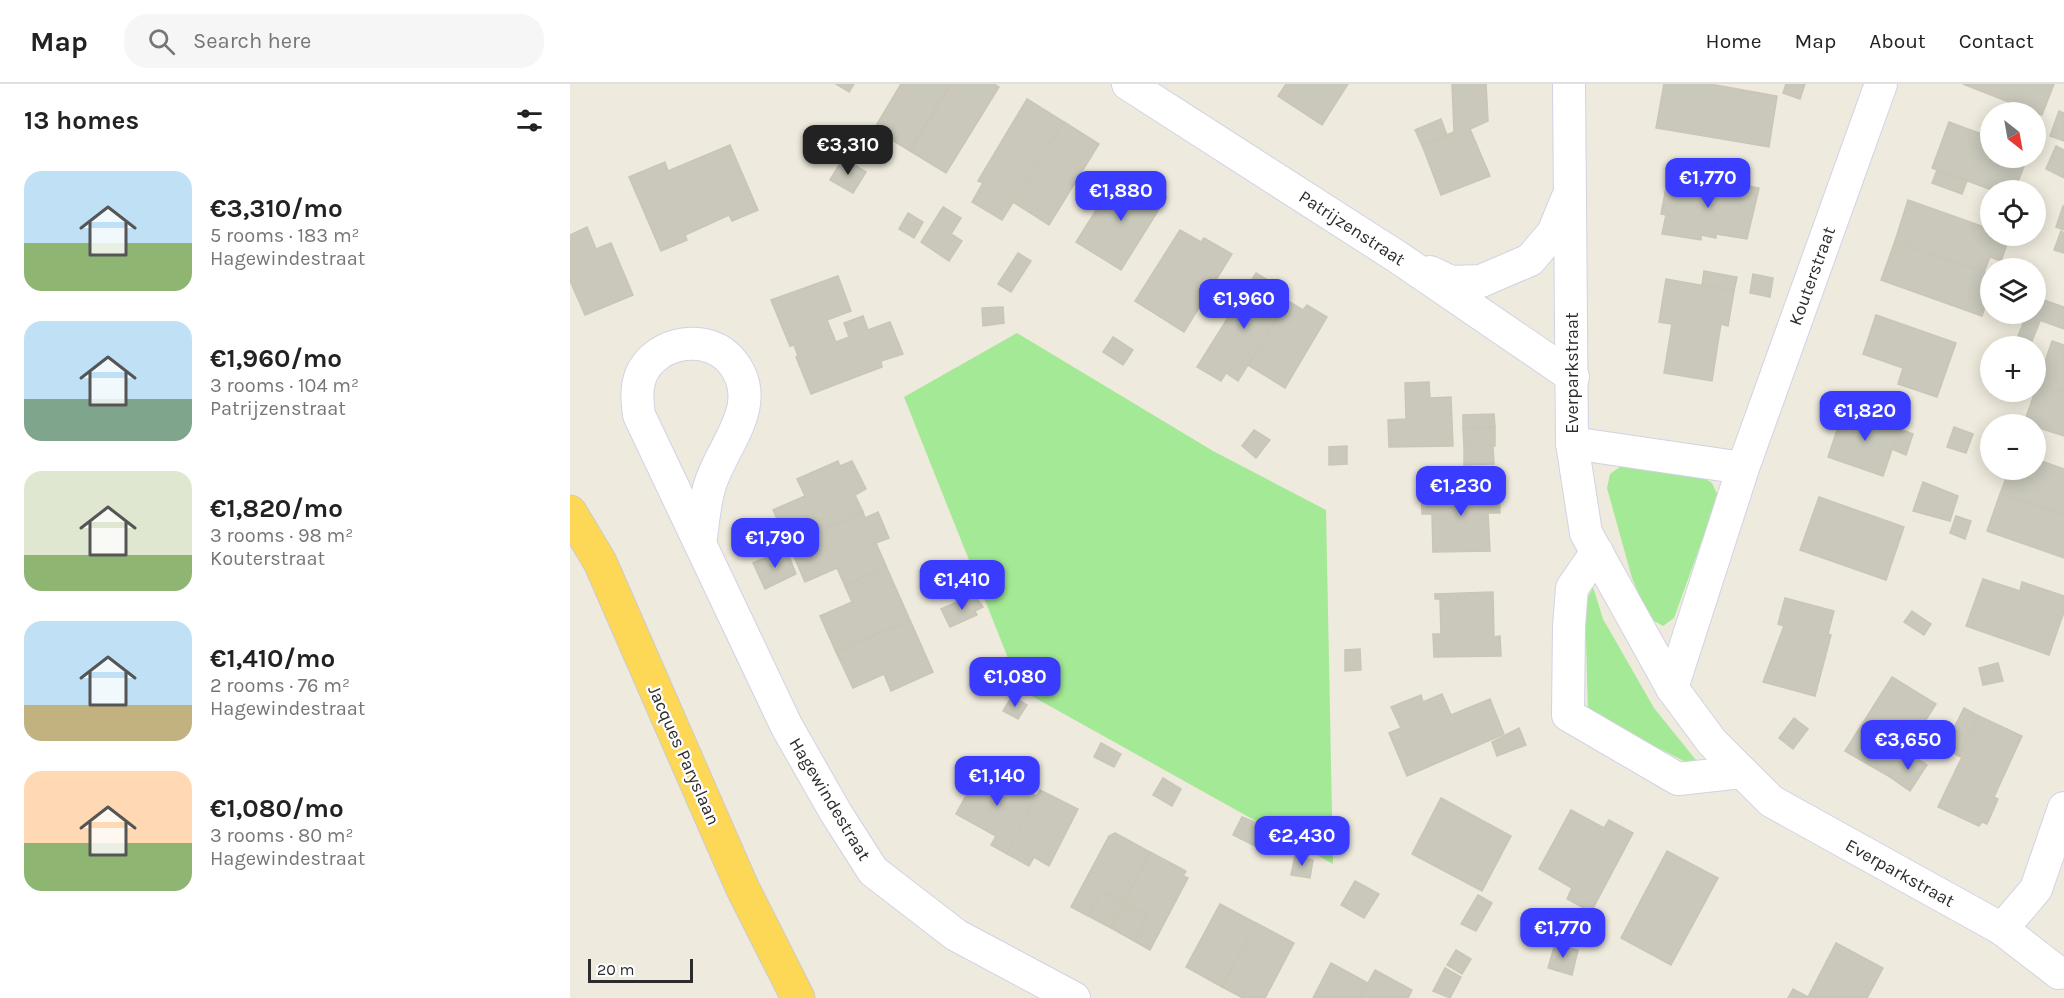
<!DOCTYPE html>
<meta charset="utf-8">
<style>
body{margin:0;font-family:Karla,sans-serif;background:#f6f6f6;color:#222;height:100vh;display:flex;flex-direction:column;font-size:22px;white-space:nowrap}
*{box-sizing:border-box;margin:0}
p{font-size:20px;color:#767676}
.icon{flex:none;width:33px;height:33px;fill:none;stroke:currentColor;stroke-width:2;stroke-linecap:round;stroke-linejoin:round}
.map{position:relative;flex:1;overflow:hidden}
.sheet{display:flex;flex-direction:column;background:#fff;width:570px}
.sheet>*{flex:none}
.needle{width:39px;rotate:149deg}
.fabs{position:absolute;left:1410px;top:18px;display:grid;gap:12px}
.fabs a{display:grid;place-items:center;width:66px;height:66px;border-radius:50%;background:#fff;box-shadow:0 3px 15px #0003;font-size:30px}
.scale{position:absolute;left:18px;bottom:15px;width:105px;box-sizing:border-box;padding-left:6px;border:3px solid #2c2c2c;border-top:0;font-size:16px;line-height:21px;white-space:nowrap;color:#2c2c2c;-webkit-text-stroke:4px #fff;paint-order:stroke}
.price{position:absolute;translate:-50% -51px;padding:0 14px;border-radius:12px;background:#393cff;color:#fff;font-size:20px;line-height:39px;filter:drop-shadow(0 2px 3px #0008)}
.price::after{content:'';position:absolute;left:50%;top:36px;width:18px;height:14px;margin-left:-9px;background:inherit;clip-path:polygon(0 0,100% 0,50% 100%)}
.price.current{background:#222;color:#fff}
ul{padding:0;list-style:none}
li{display:flex;align-items:center;gap:18px;height:150px;padding:0 24px}
li span{display:grid;place-items:center;flex:none;width:168px;height:120px;border-radius:18px;color:#555}
li>.icon{margin-inline-start:auto}
span .icon{width:72px;height:72px;fill:#fffc;stroke-width:1}
li b{font-size:26px}
h2{display:flex;justify-content:space-between;align-items:center;height:72px;padding:0 24px;font-size:26px}
header{display:flex;align-items:center;gap:36px;box-sizing:border-box;height:84px;padding:0 30px;background:#fff;border-bottom:2px solid #e0e0e0}
header strong{font-size:28px}
nav{display:flex;gap:33px;margin-inline-start:auto;font-size:21px}
.search{width:420px;height:54px;background:#f6f6f6;display:flex;align-items:center;gap:15px;box-sizing:border-box;padding:0 21px;border-radius:24px;color:#767676;font-size:22px}
main{display:flex;flex:1;min-height:0}
.map>svg:first-child{display:block}
.green{fill:#a4e995}
.building{fill:#c9c8bb;stroke:#cac6b6;stroke-width:1.5}
.lines{fill:none;stroke-linecap:round;stroke-linejoin:round}
.minor-casing{stroke:#d2d2e5;stroke-width:34}
.trunk-casing{stroke:#ccc;stroke-width:35}
.minor{stroke:#fff;stroke-width:32}
.trunk{stroke:#fdd756;stroke-width:33}
.labels{text-anchor:middle;dominant-baseline:central;stroke-width:4.5;stroke-linejoin:round;paint-order:stroke}
.street-label{font-size:18px;fill:#2c2c2c;stroke:#fff}
</style>
<header>
<strong>Map</strong>
<div class="search"><svg class="icon" aria-label="search" viewBox="0 0 24 24"><circle cx="10" cy="10" r="6"/><path d="M15 15l6 6"/></svg>Search here</div>
<nav><a>Home</a><a>Map</a><a>About</a><a>Contact</a></nav>
</header>
<main>
<section class="sheet">
<h2>13 homes<svg class="icon" aria-label="filters" viewBox="0 0 24 24"><path d="M4 7h16M4 17h16"/><circle cx="9" cy="7" r="2"/><circle cx="15" cy="17" r="2"/></svg></h2>
<ul>
<li><span style="background:linear-gradient(#bfe0f5 60%,#8fb573 0)"><svg class="icon" aria-label="home" viewBox="0 0 24 24"><path d="M3 11l9-7 9 7M6 9v11h12V9"/></svg></span><div><b>€3,310/mo</b><p>5 rooms · 183 m²</p><p>Hagewindestraat</p></div></li>
<li><span style="background:linear-gradient(#bfe0f5 65%,#7fa58c 0)"><svg class="icon" aria-label="home" viewBox="0 0 24 24"><path d="M3 11l9-7 9 7M6 9v11h12V9"/></svg></span><div><b>€1,960/mo</b><p>3 rooms · 104 m²</p><p>Patrijzenstraat</p></div></li>
<li><span style="background:linear-gradient(#dfe7d0 70%,#8fb573 0)"><svg class="icon" aria-label="home" viewBox="0 0 24 24"><path d="M3 11l9-7 9 7M6 9v11h12V9"/></svg></span><div><b>€1,820/mo</b><p>3 rooms · 98 m²</p><p>Kouterstraat</p></div></li>
<li><span style="background:linear-gradient(#bfe0f5 70%,#c2b280 0)"><svg class="icon" aria-label="home" viewBox="0 0 24 24"><path d="M3 11l9-7 9 7M6 9v11h12V9"/></svg></span><div><b>€1,410/mo</b><p>2 rooms · 76 m²</p><p>Hagewindestraat</p></div></li>
<li><span style="background:linear-gradient(#ffd9b3 60%,#8fb573 0)"><svg class="icon" aria-label="home" viewBox="0 0 24 24"><path d="M3 11l9-7 9 7M6 9v11h12V9"/></svg></span><div><b>€1,080/mo</b><p>3 rooms · 80 m²</p><p>Hagewindestraat</p></div></li>
</ul>
</section>
<div class="map">
<svg width="1494" height="914" viewBox="0 0 1494 914">
<rect width="100%" height="100%" fill="#eeeadd"/>
<!-- green -->
<g class="green">
<path d="M447 249 643 367 756 426 763 780 460 611 438 574 334 313Z"/>
<path d="M1054 380 1129 391 1142 399 1148 412 1104 534 1093 542 1079 534 1062 494 1037 404 1040 390Z"/>
<path d="M1023 503 1033 535 1084 624 1130 681 1118 679 1018 629 1015 519Z"/>
</g>
<!-- building -->
<g class="building">
<path d="M266 0H284L279 8Z"/>
<path d="M331 0H381L340 67 304 45Z"/>
<path d="M381 0H424L429 3 376 89 340 67Z"/>
<path d="M716 0H778L752 41 708 12Z"/>
<path d="M882 0H916L918 37 900 45 920 92 871 111 852 61 884 48Z"/>
<path d="M1094 0H1140L1207 12 1199 63 1086 44Z"/>
<path d="M1216 0H1235L1230 15 1213 9Z"/>
<path d="M1393 0H1484L1472 31Z"/>
<path d="M457 15 494 38 432 136 402 118 413 99 408 97Z"/>
<path d="M1439 18 1469 29 1466 38V28H1435Z"/>
<path d="M1489 27 1494 29V57L1480 52Z"/>
<path d="M871 35 877 51 852 61 845 46Z"/>
<path d="M494 38 529 60 479 141 443 118Z"/>
<path d="M1379 38 1420 53V74H1457L1445 106H1422L1362 84Z"/>
<path d="M160 61 188 126 162 137 159 131 115 151 117 156 91 167 59 93 95 78 98 87Z"/>
<path d="M1486 62 1494 66V94L1476 85Z"/>
<path d="M273 74 296 88 283 109 260 96Z"/>
<path d="M1367 86 1397 97 1392 110 1362 99Z"/>
<path d="M547 93 568 107 573 99 596 114 551 186 506 158Z"/>
<path d="M1098 93 1150 102V97L1189 104 1177 155 1146 150V154L1131 151V156L1092 150 1096 131 1091 130Z"/>
<path d="M1338 116 1420 145V152H1440L1431 177 1420 173 1414 188 1325 157Z"/>
<path d="M1493 122 1494 123V146L1486 143Z"/>
<path d="M373 123 391 134 381 150 392 157 379 177 351 158Z"/>
<path d="M338 129 353 138 344 154 329 145Z"/>
<path d="M17 143 26 165 41 159 63 211 15 231 0 197V151Z"/>
<path d="M610 146 631 158 634 154 662 170 614 248 565 217Z"/>
<path d="M1491 147 1494 149V169L1484 166Z"/>
<path d="M1325 157 1420 190V207L1412 232 1311 196Z"/>
<path d="M448 169 461 177 441 208 428 200Z"/>
<path d="M1134 187 1167 193 1164 207 1132 201Z"/>
<path d="M686 189 706 201 703 207 718 217 668 297 656 289 651 297 627 283Z"/>
<path d="M1183 190 1203 194 1200 213 1180 209Z"/>
<path d="M268 192 281 227 257 236 266 258 279 253 274 239 293 232 298 246 320 238 333 270 311 277 312 283 241 310 226 273 228 272 224 261 220 262 201 216Z"/>
<path d="M1096 195 1164 207 1158 242 1151 240 1142 297 1094 289 1102 240 1089 238Z"/>
<path d="M1468 214 1494 223V245L1461 233 1466 230Z"/>
<path d="M718 217 733 226 737 221 757 233 715 304 678 281Z"/>
<path d="M433 223 434 239 413 242 412 224Z"/>
<path d="M1438 230H1454L1451 235Z"/>
<path d="M1306 231 1386 259 1367 313 1328 300 1333 284 1293 270Z"/>
<path d="M1456 232 1470 237 1462 257 1448 252Z"/>
<path d="M543 253 563 266 553 281 533 268Z"/>
<path d="M1482 257 1494 261V308L1468 299Z"/>
<path d="M859 298 860 314 881 313 883 362 819 363 818 336 836 335 835 299Z"/>
<path d="M1468 299 1494 308V352L1454 339Z"/>
<path d="M1280 325 1330 342 1313 392 1258 373 1268 343 1272 345Z"/>
<path d="M924 330 925 343 893 344V331Z"/>
<path d="M925 343V362H894L893 344Z"/>
<path d="M1384 343 1403 350 1396 369 1377 363Z"/>
<path d="M1329 345 1343 350 1336 371 1322 365Z"/>
<path d="M684 346 700 356 686 374 672 362Z"/>
<path d="M777 362V380L759 381V363Z"/>
<path d="M894 362H923L924 380 894 381Z"/>
<path d="M1466 375 1494 385V430L1430 410 1439 386H1466Z"/>
<path d="M268 377 270 382 282 377 296 405 285 411 293 428 219 461 203 426 235 412 227 395Z"/>
<path d="M1353 398 1388 412 1380 437 1343 427Z"/>
<path d="M929 403 930 429H918L920 467 863 468 862 430H852L851 405Z"/>
<path d="M1430 410 1494 430V474L1417 447Z"/>
<path d="M1249 413 1334 443 1316 496 1230 466Z"/>
<path d="M293 428 295 434 308 428 319 454 306 459 316 482 275 502 267 484 235 498 219 461Z"/>
<path d="M1386 432 1401 437 1395 455 1380 449Z"/>
<path d="M189 435 198 455 179 464 170 445Z"/>
<path d="M216 465 226 490 195 505 183 479Z"/>
<path d="M316 482 340 536 266 568 250 532 282 518 275 502Z"/>
<path d="M1413 495 1450 507 1452 498 1494 512V528L1479 571 1396 542Z"/>
<path d="M923 508 924 553 930 552 931 572 864 573 863 550H871L870 515H865V510Z"/>
<path d="M404 511 413 523 405 527 407 531 380 543 371 525Z"/>
<path d="M1215 514 1264 527 1258 550 1261 551 1245 612 1193 598 1214 542 1208 540Z"/>
<path d="M1342 527 1361 540 1354 551 1334 538Z"/>
<path d="M340 536 363 588 321 607 314 590 283 604 266 568Z"/>
<path d="M790 565 791 586 775 587V566Z"/>
<path d="M1428 579 1433 597 1413 601 1409 584Z"/>
<path d="M1322 593 1366 620 1320 693 1275 667Z"/>
<path d="M872 610 881 631 920 615 934 650 837 692 819 649 831 644 821 623 851 611 853 618Z"/>
<path d="M442 612 457 621 448 635 433 627Z"/>
<path d="M1394 624 1409 632 1389 672 1374 664Z"/>
<path d="M1409 632 1452 652 1424 713 1428 715 1417 740 1412 738 1409 742 1368 723 1392 673 1389 672Z"/>
<path d="M1224 634 1238 645 1223 665 1209 654Z"/>
<path d="M949 644 956 661 927 672 922 658Z"/>
<path d="M531 659 551 670 544 683 524 673Z"/>
<path d="M1336 667 1357 681 1340 707 1320 693Z"/>
<path d="M412 682 467 712 437 770 421 761 426 752 386 730Z"/>
<path d="M593 694 611 705 602 722 583 711Z"/>
<path d="M470 706 508 725 479 782 464 773 459 782 437 770Z"/>
<path d="M871 714 941 752 912 807 842 770Z"/>
<path d="M1001 726 1034 744 1039 736 1063 749 1021 828 997 815 1002 804 969 785Z"/>
<path d="M672 733 694 742 685 762 663 751Z"/>
<path d="M545 749 580 768 554 819 532 807 518 832 501 823 539 752Z"/>
<path d="M1097 767 1148 794 1101 881 1051 854Z"/>
<path d="M580 768 616 787 613 792 618 794 580 866 564 857 577 831 554 819Z"/>
<path d="M725 772 743 776 740 794 721 791Z"/>
<path d="M785 797 809 810 794 834 771 821Z"/>
<path d="M532 807 554 819 541 844 518 832Z"/>
<path d="M908 811 922 819 906 847 891 840Z"/>
<path d="M554 819 577 831 564 857 541 844Z"/>
<path d="M650 820 686 839 652 903 616 883Z"/>
<path d="M686 839 724 859 695 914H673L652 903Z"/>
<path d="M1266 859 1313 884 1297 914H1218L1223 905 1238 913Z"/>
<path d="M985 860 1008 866 1002 891 978 884Z"/>
<path d="M886 866 901 875 892 890 877 881Z"/>
<path d="M761 879 798 899 790 914H743Z"/>
<path d="M875 884 891 893 880 914 863 907Z"/>
<path d="M805 886 842 906 838 914H790Z"/>
</g>
<g class="lines">
<!-- minor casing -->
<g class="minor-casing">
<g id="minor">
<path d="M558 0 829 174 1003 293"/>
<path d="M999 0 1002 359 1016 449 1102 604 1142 658 1201 717 1432 845 1489 889"/>
<path d="M860 188 881 198 911 197 960 176 983 149 997 115"/>
<path d="M1002 359 1173 384"/>
<path d="M130 460C133 441 134 420 140 401 152 361 195 321 163 279 140 248 86 256 71 291 66 304 67 316 69 331L217 643 266 729 303 787 386 851 504 914"/>
<path d="M1027 468 1002 504 999 542 998 631 1108 695 1172 688"/>
<path d="M1102 604 1173 384 1311 0"/>
<path d="M1432 845 1466 805 1494 724"/>
</g>
</g>
<!-- trunk casing -->
<g class="trunk-casing">
<path id="trunk" d="M0 428 30 478 172 803 228 914"/>
</g>
<!-- minor -->
<use href="#minor" class="minor"/>
<!-- trunk -->
<use href="#trunk" class="trunk"/>
</g>
<g class="labels">
<!-- street labels -->
<g class="street-label">
<text transform="translate(782 144) rotate(33)">Patrijzenstraat</text>
<text transform="translate(1242 192) rotate(-70)">Kouterstraat</text>
<text transform="translate(1002 289) rotate(-90)">Everparkstraat</text>
<text transform="translate(114 671) rotate(66)">Jacques Paryslaan</text>
<text transform="translate(260 715) rotate(59)">Hagewindestraat</text>
<text transform="translate(1330 789) rotate(29)">Everparkstraat</text>
</g>
</g>
</svg>
<div class="fabs">
<a><svg class="needle" viewBox="-14 -14 28 28"><path d="M0-13l5 13h-10z" fill="#e53935"/><path d="M0 13l5-13h-10z" fill="#767676"/></svg></a>
<a><svg class="icon" aria-label="locate" viewBox="0 0 24 24"><circle cx="12" cy="12" r="6"/><path d="M12 2v4M12 18v4M2 12h4M18 12h4"/></svg></a>
<a><svg class="icon" aria-label="layers" viewBox="0 0 24 24"><path d="M12 4l9 5-9 5-9-5zM3 14l9 5 9-5"/></svg></a>
<a>+</a>
<a>−</a>
</div>
<div class="scale">20 m</div>
<b class="price current" style="left:278px;top:92px">€3,310</b>
<b class="price" style="left:1138px;top:125px">€1,770</b>
<b class="price" style="left:551px;top:138px">€1,880</b>
<b class="price" style="left:674px;top:246px">€1,960</b>
<b class="price" style="left:1295px;top:358px">€1,820</b>
<b class="price" style="left:891px;top:433px">€1,230</b>
<b class="price" style="left:205px;top:485px">€1,790</b>
<b class="price" style="left:392px;top:527px">€1,410</b>
<b class="price" style="left:445px;top:624px">€1,080</b>
<b class="price" style="left:1338px;top:687px">€3,650</b>
<b class="price" style="left:427px;top:723px">€1,140</b>
<b class="price" style="left:732px;top:783px">€2,430</b>
<b class="price" style="left:993px;top:875px">€1,770</b>
</div>
</main>
